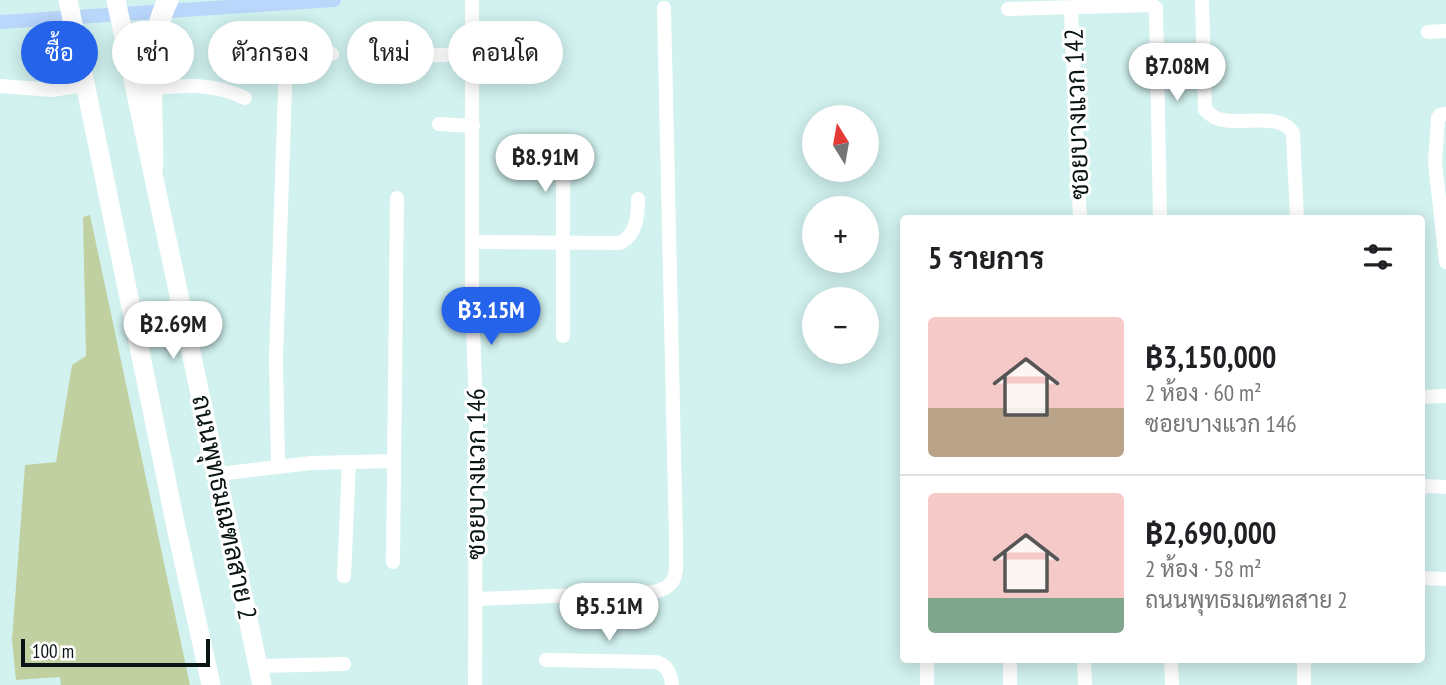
<!DOCTYPE html>
<html lang="th">
<meta charset="utf-8">
<style>
body{margin:0;font-family:"PT Sans Narrow",Sarabun,sans-serif;background:#f2f2f2;color:#202124;height:100vh;display:flex;flex-direction:column;font-size:26px;white-space:nowrap}
*{box-sizing:border-box;margin:0}
p{font-size:23px;color:#757577}
.icon{flex:none;width:38px;height:38px;fill:none;stroke:currentColor;stroke-width:2;stroke-linecap:round;stroke-linejoin:round}
.map{position:relative;flex:1;overflow:hidden}
.details{position:absolute;left:900px;top:215px;width:525px;height:448px;display:flex;flex-direction:column;background:#fff;border-radius:7px;box-shadow:0 4px 18px #0003}
.details>*{flex:none}
.banner{position:absolute;left:21px;top:21px;width:665px;height:63px;display:flex;gap:14px}
.needle{width:46px;rotate:349deg}
.controls{position:absolute;left:802px;top:105px;display:grid;gap:14px}
.controls a{display:grid;place-items:center;width:77px;height:77px;border-radius:50%;background:#fff;box-shadow:0 4px 18px #0003;font-size:35px}
.scale{position:absolute;left:21px;bottom:18px;width:189px;box-sizing:border-box;padding-left:7px;border:4px solid #091514;border-top:0;font-size:19px;line-height:24px;white-space:nowrap;color:#091514;-webkit-text-stroke:5px #fff;paint-order:stroke}
.price{position:absolute;translate:-50% -60px;padding:0 16px;border-radius:24px;background:#fff;color:#222;font-size:23px;line-height:46px;filter:drop-shadow(0 2px 4px #0008)}
.price::after{content:'';position:absolute;left:50%;top:42px;width:21px;height:16px;margin-left:-10px;background:inherit;clip-path:polygon(0 0,100% 0,50% 100%)}
.price.active{background:#2563eb;color:#fff}
ul{padding:0;list-style:none}
li{display:flex;align-items:center;gap:21px;height:175px;padding:0 28px}
li+li{border-top:2px solid #e0e0e0}
li span{display:grid;place-items:center;flex:none;width:196px;height:140px;border-radius:7px;color:#555}
li>.icon{margin-inline-start:auto}
span .icon{width:84px;height:84px;fill:#fffc;stroke-width:1}
li b{font-size:30px}
h2{display:flex;justify-content:space-between;align-items:center;height:84px;padding:0 28px;font-size:30px}
.tag{padding:0 24px;border-radius:32px;background:#fff;box-shadow:0 4px 18px #0003;font-size:24px;line-height:63px}
.tag.active{background:#2563eb;color:#fff}
.map>svg:first-child{display:block}
.green{fill:#c1d0a1}
.lines{fill:none;stroke-linecap:round;stroke-linejoin:round}
.canal{stroke:#b9d6fb;stroke-width:14}
.minor{stroke:#fff;stroke-width:14}
.secondary{stroke:#fff;stroke-width:19}
.primary{stroke:#fff;stroke-width:21}
.labels{text-anchor:middle;dominant-baseline:central;stroke-width:6;stroke-linejoin:round;paint-order:stroke}
.street-label{font-size:26px;fill:#091514;stroke:#fff}
</style>
<div class="map">
<svg width="1446" height="685" viewBox="0 0 1446 685">
<rect width="100%" height="100%" fill="#d1f2ef"/>
<!-- green -->
<path class="green" d="M90 215 190 685H61L60 677 16 680 12 640 25 465 56 462 72 365 86 356 83 217Z"/>
<g class="lines">
<!-- canal -->
<path class="canal" d="M0 22 334 0"/>
<!-- minor -->
<g class="minor">
<path d="M472 0V300L476 410 475 685"/>
<path d="M1202 0 1205 110C1208 112 1211 115 1214 117 1235 128 1280 110 1293 133L1297 219"/>
<path d="M1008 9 1152 5 1156 8 1160 219"/>
<path d="M1071 9 1080 219"/>
<path d="M1428 32 1446 31"/>
<path d="M370 38 412 56 473 54"/>
<path d="M0 86 52 90 85 85"/>
<path d="M153 88C187 85 214 83 245 98"/>
<path d="M1446 114 1440 115 1438 118 1435 163 1446 262"/>
<path d="M439 124 473 126"/>
<path d="M563 144V336"/>
<path d="M472 242 620 243C637 234 638 216 638 199"/>
<path d="M1421 397 1446 396"/>
<path d="M278 466 276 359 286 58 295 53 332 54"/>
<path d="M218 474 311 463 394 461"/>
<path d="M1421 489 1426 486 1446 487"/>
<path d="M393 562 397 198"/>
<path d="M344 576 349 462"/>
<path d="M1421 578 1446 579"/>
<path d="M476 599 653 592C683 586 675 566 676 541L664 8"/>
<path d="M546 660 656 662C668 666 670 672 672 685"/>
<path d="M927 660V685"/>
<path d="M1084 660 1085 685"/>
<path d="M1171 660 1172 685"/>
<path d="M1304 660V685"/>
<path d="M258 666 344 664"/>
<path d="M1010 685V660"/>
</g>
<!-- secondary -->
<g class="secondary">
<path d="M68 0 176 527 211 685"/>
<path d="M116 0 262 685"/>
</g>
<!-- primary -->
<path class="primary" d="M153 165C153 114 145 46 168 0"/>
</g>
<g class="labels">
<!-- street labels -->
<g class="street-label">
<text transform="translate(1076 114) rotate(-92)">ซอยบางแวก 142</text>
<text transform="translate(475 474) rotate(-90)">ซอยบางแวก 146</text>
<text transform="translate(225 507) rotate(78)">ถนนพุทธมณฑลสาย 2</text>
</g>
</g>
</svg>
<div class="controls">
<a><svg class="needle" viewBox="-14 -14 28 28"><path d="M0-13l5 13h-10z" fill="#e53935"/><path d="M0 13l5-13h-10z" fill="#757577"/></svg></a>
<a>+</a>
<a>−</a>
</div>
<div class="scale">100 m</div>
<b class="price" style="left:1177px;top:103px">฿7.08M</b>
<b class="price" style="left:545px;top:194px">฿8.91M</b>
<b class="price active" style="left:491px;top:347px">฿3.15M</b>
<b class="price" style="left:173px;top:361px">฿2.69M</b>
<b class="price" style="left:609px;top:643px">฿5.51M</b>
<div class="banner">
<a class="tag active">ซื้อ</a>
<a class="tag">เช่า</a>
<a class="tag">ตัวกรอง</a>
<a class="tag">ใหม่</a>
<a class="tag">คอนโด</a>
</div>
<section class="details">
<h2>5 รายการ<svg class="icon" aria-label="filters" viewBox="0 0 24 24"><path d="M4 7h16M4 17h16"/><circle cx="9" cy="7" r="2"/><circle cx="15" cy="17" r="2"/></svg></h2>
<ul>
<li><span style="background:linear-gradient(#f6c9c9 65%,#b9a48a 0)"><svg class="icon" aria-label="home" viewBox="0 0 24 24"><path d="M3 11l9-7 9 7M6 9v11h12V9"/></svg></span><div><b>฿3,150,000</b><p>2 ห้อง · 60 m²</p><p>ซอยบางแวก 146</p></div></li>
<li><span style="background:linear-gradient(#f6c9c9 75%,#7fa58c 0)"><svg class="icon" aria-label="home" viewBox="0 0 24 24"><path d="M3 11l9-7 9 7M6 9v11h12V9"/></svg></span><div><b>฿2,690,000</b><p>2 ห้อง · 58 m²</p><p>ถนนพุทธมณฑลสาย 2</p></div></li>
</ul>
</section>
</div>
